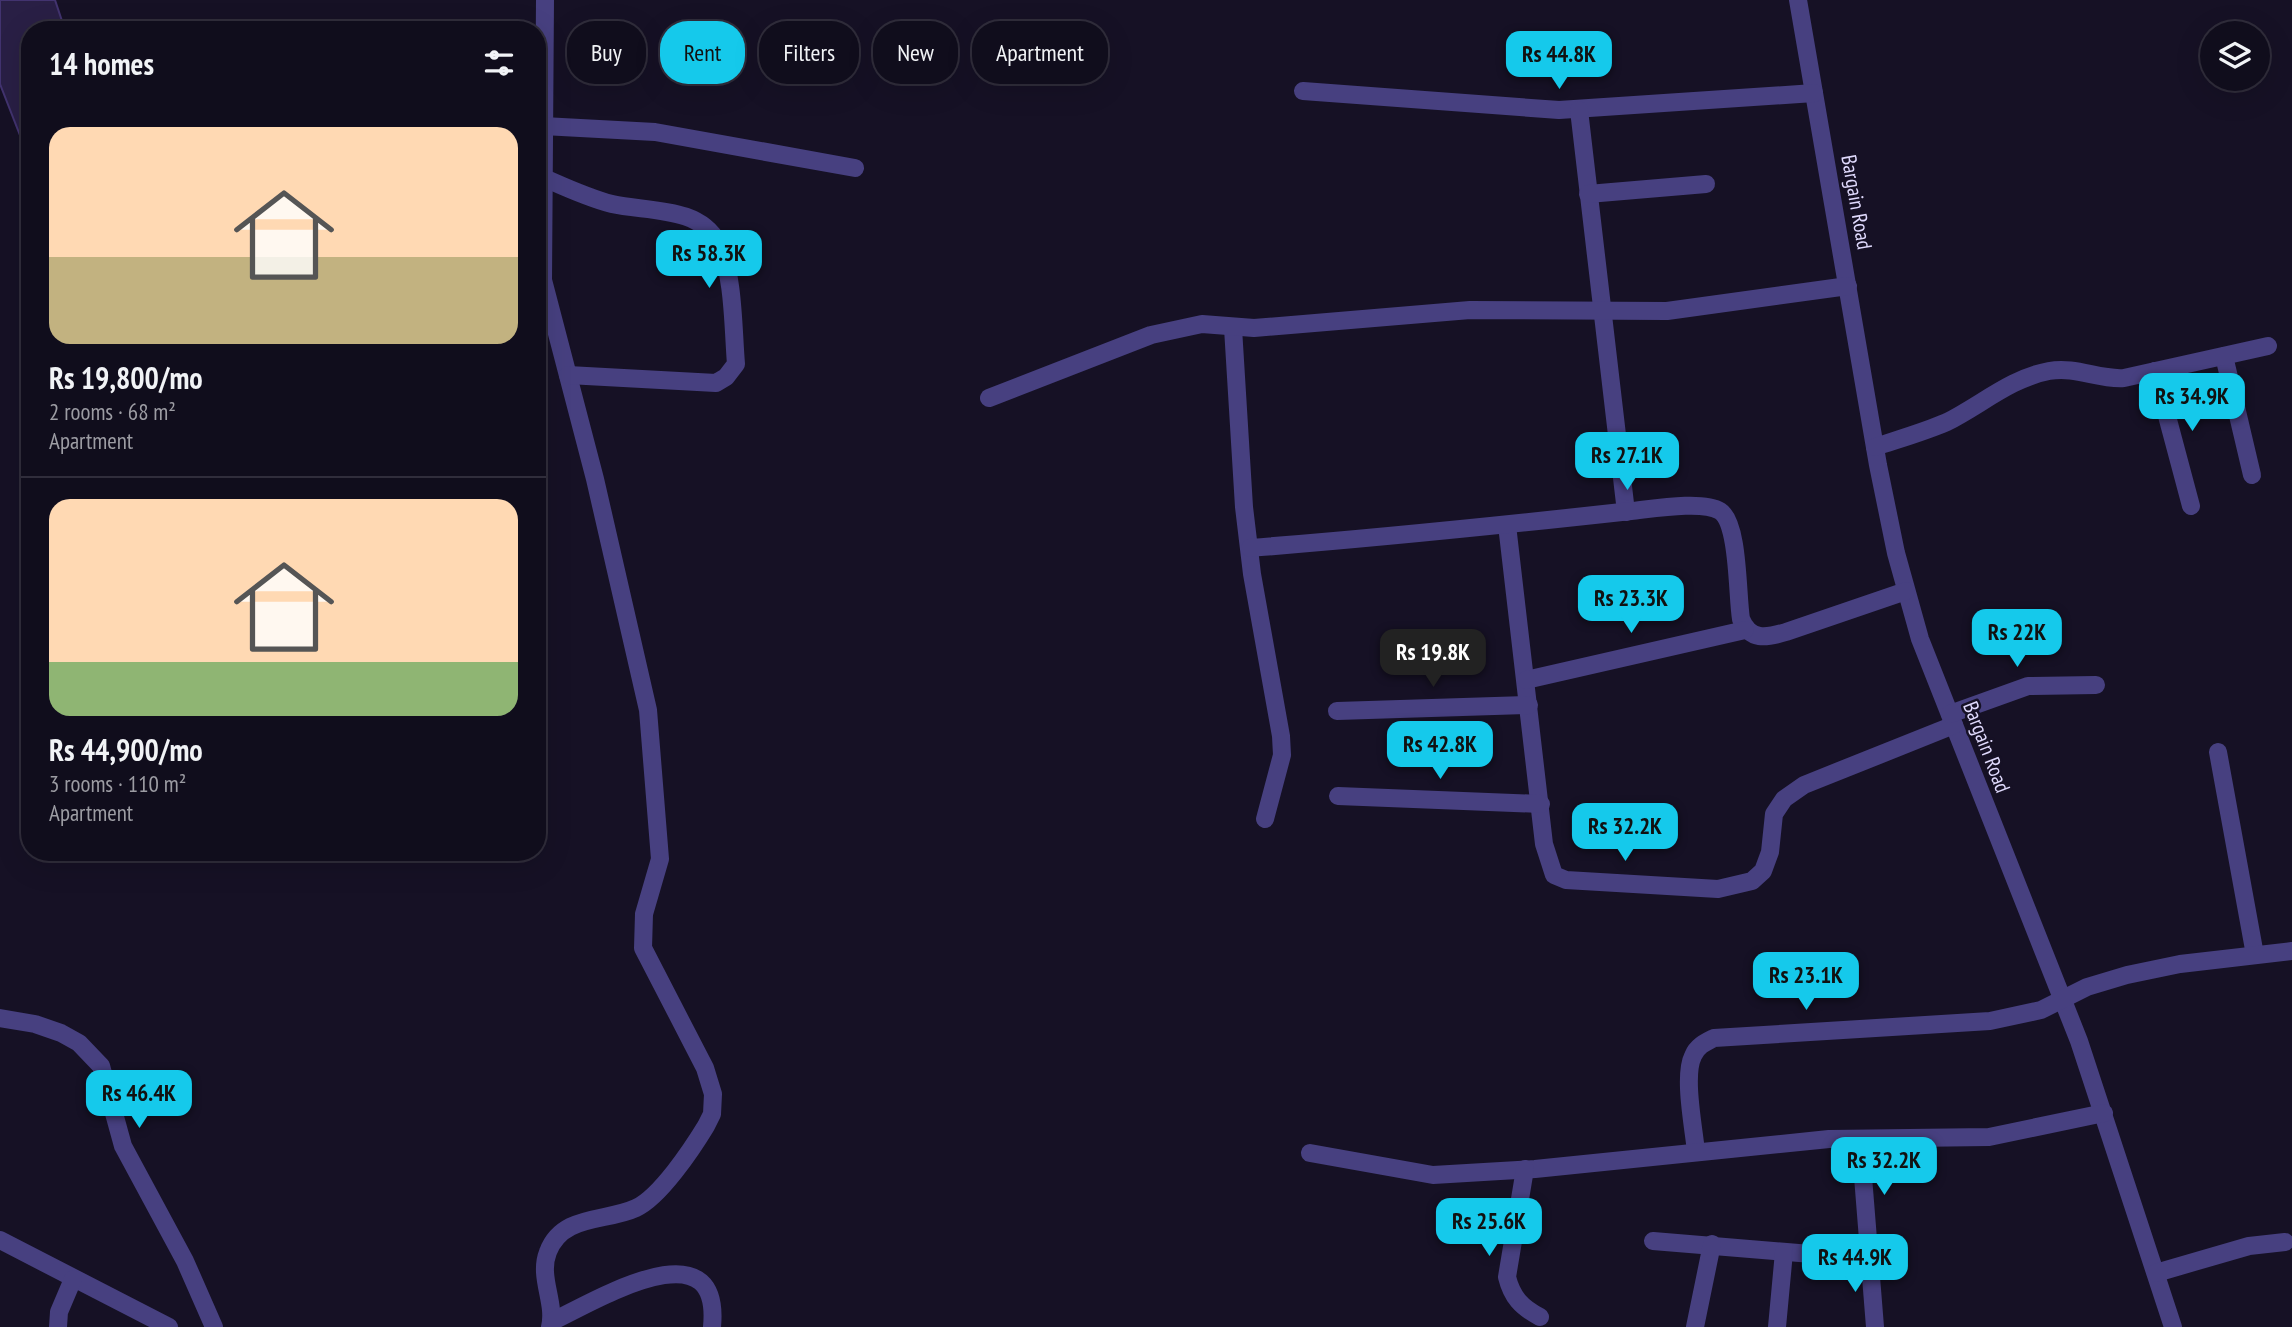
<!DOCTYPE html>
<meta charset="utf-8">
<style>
body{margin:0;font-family:"PT Sans Narrow",sans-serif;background:#191625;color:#f1f3f6;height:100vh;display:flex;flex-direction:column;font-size:26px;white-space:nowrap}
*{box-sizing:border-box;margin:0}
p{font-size:23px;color:#9c9ca3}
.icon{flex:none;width:38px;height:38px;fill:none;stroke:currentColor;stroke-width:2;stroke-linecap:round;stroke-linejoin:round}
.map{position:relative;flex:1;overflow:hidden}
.side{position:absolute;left:21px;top:21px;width:525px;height:840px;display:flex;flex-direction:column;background:#100d1c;border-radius:28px;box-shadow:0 7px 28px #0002,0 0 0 2px #302d3b}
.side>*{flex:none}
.guide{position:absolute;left:567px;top:21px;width:665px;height:63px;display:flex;gap:14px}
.buttons{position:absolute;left:2200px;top:21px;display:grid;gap:14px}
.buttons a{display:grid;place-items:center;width:70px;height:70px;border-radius:50%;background:#100d1c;box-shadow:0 7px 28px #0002,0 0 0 2px #302d3b;font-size:35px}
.price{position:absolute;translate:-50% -60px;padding:0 16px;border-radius:14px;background:#15c9eb;color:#111;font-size:23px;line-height:46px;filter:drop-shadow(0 2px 4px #0008)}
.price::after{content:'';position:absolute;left:50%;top:42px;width:21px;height:16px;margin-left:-10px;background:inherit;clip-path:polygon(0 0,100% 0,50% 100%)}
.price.selected{background:#222;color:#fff}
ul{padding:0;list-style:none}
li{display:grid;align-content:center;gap:14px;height:371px;padding:0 28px}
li+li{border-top:2px solid #302d3b}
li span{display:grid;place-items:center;height:217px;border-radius:21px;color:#555}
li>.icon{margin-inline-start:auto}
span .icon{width:126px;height:126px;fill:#fffc;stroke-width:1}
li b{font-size:30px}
h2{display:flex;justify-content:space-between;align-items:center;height:84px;padding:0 28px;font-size:30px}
.tag{padding:0 24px;border-radius:28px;background:#100d1c;box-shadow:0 7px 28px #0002,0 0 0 2px #302d3b;font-size:24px;line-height:63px}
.tag.selected{background:#15c9eb;color:#111}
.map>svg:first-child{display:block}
.building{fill:#291f45;stroke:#42336f;stroke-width:2}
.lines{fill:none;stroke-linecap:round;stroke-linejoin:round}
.minor{stroke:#474080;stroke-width:18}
.labels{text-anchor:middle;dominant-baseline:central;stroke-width:5;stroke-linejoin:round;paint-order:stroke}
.street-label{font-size:21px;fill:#dfd9fc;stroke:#161125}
</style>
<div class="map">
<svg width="2292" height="1327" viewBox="0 0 2292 1327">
<rect width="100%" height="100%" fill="#161125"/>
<!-- building -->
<path class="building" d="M0 0H55L65 30H30V161L0 84Z"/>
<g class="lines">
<!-- minor -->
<g class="minor">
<path d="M545 0 543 280 595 479 648 710 660 859 644 914 643 948 705 1068 713 1094 712 1114 706 1126C692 1149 660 1197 636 1208 606 1222 562 1214 548 1252 538 1277 556 1302 550 1327"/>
<path d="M1798 0 1878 465 1896 553 1920 639 2079 1041 2173 1327"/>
<path d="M1303 91 1559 110 1814 93"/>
<path d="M1579 110 1626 512"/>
<path d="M543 126 655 132 855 168"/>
<path d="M542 177C565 187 588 198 612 204 647 212 699 206 718 243 734 273 733 330 736 364L726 377 716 383 568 375"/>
<path d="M1588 194 1706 184"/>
<path d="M1233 328 1244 507 1252 574 1281 736 1282 755 1265 819"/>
<path d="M2224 356 2252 475"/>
<path d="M2155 371 2191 506"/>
<path d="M989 398 1151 335 1202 324 1254 328 1470 310 1667 311 1848 286"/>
<path d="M1875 447C1899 439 1924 432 1947 422 1981 405 2011 378 2049 371 2076 366 2099 380 2124 378L2268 346"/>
<path d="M1507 525 1544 844 1554 875 1566 880 1718 889 1752 881 1763 871 1770 852 1774 814 1784 799 1804 785 1954 725"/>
<path d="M1250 548C1377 538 1504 525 1631 511 1651 509 1703 500 1720 511 1739 523 1737 595 1741 619 1750 641 1766 638 1786 632L1906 591"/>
<path d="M1526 680 1745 630"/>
<path d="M1337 711 1529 705"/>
<path d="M1950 714 2028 686 2096 685"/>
<path d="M2218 752 2255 955"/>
<path d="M1338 796 1541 804"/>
<path d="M0 1018 35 1024 61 1033 79 1043 101 1066 123 1146 185 1261 214 1327"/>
<path d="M1860 1139 1875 1327"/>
<path d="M1696 1152C1694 1129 1683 1076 1693 1056 1697 1046 1706 1042 1714 1038L1990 1021 2041 1010 2087 987 2127 975 2180 964 2292 951"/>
<path d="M1310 1153 1433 1175 1535 1169 1829 1139 1989 1137 2104 1113"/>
<path d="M1525 1169 1507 1277C1512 1297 1521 1307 1540 1317"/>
<path d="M0 1240 169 1327"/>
<path d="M1653 1241 1871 1259"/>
<path d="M2156 1273 2249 1246 2285 1242"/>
<path d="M551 1322C595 1301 722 1223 712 1327"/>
<path d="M58 1327 59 1312 73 1279"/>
<path d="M1695 1327 1712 1244"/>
<path d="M1777 1327 1784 1252"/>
</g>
</g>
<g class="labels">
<!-- street labels -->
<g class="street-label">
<text transform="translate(1857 202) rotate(80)">Bargain Road</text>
<text transform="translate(1987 747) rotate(69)">Bargain Road</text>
</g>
</g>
</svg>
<div class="buttons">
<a><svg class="icon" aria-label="layers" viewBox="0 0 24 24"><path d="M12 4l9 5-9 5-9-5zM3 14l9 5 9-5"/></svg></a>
</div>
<b class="price" style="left:1559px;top:91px">Rs 44.8K</b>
<b class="price" style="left:709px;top:290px">Rs 58.3K</b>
<b class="price" style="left:2192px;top:433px">Rs 34.9K</b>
<b class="price" style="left:1627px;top:492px">Rs 27.1K</b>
<b class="price" style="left:1631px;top:635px">Rs 23.3K</b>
<b class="price" style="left:2017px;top:669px">Rs 22K</b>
<b class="price selected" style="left:1433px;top:689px">Rs 19.8K</b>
<b class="price" style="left:1440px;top:781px">Rs 42.8K</b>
<b class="price" style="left:1625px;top:863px">Rs 32.2K</b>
<b class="price" style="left:1806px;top:1012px">Rs 23.1K</b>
<b class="price" style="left:139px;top:1130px">Rs 46.4K</b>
<b class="price" style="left:1884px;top:1197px">Rs 32.2K</b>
<b class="price" style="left:1489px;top:1258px">Rs 25.6K</b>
<b class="price" style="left:1855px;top:1294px">Rs 44.9K</b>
<div class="guide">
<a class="tag">Buy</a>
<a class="tag selected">Rent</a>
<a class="tag">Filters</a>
<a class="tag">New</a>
<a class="tag">Apartment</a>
</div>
<section class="side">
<h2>14 homes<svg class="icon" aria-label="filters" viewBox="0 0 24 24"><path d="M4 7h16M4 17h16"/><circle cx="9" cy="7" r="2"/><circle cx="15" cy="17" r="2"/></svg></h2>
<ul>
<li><span style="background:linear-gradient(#ffd9b3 60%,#c2b280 0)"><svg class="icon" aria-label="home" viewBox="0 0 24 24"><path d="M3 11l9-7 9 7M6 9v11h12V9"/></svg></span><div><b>Rs 19,800/mo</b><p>2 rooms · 68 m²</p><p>Apartment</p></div></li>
<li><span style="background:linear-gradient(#ffd9b3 75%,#8fb573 0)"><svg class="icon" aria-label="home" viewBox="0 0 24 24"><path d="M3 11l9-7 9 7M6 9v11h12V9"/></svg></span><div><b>Rs 44,900/mo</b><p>3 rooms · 110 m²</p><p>Apartment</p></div></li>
</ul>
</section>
</div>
